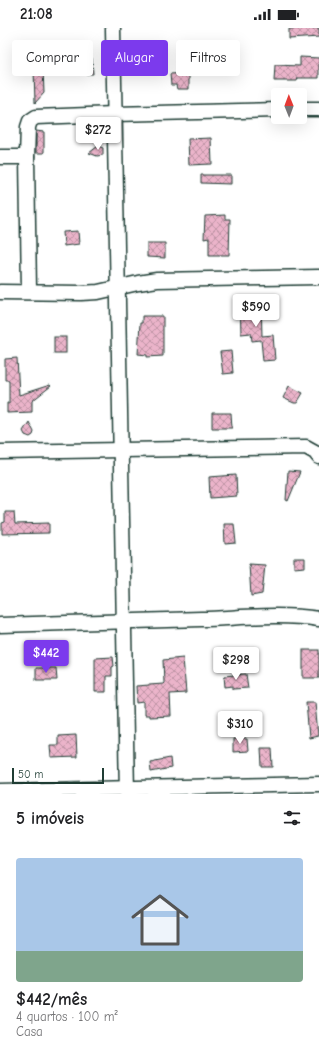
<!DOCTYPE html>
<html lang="pt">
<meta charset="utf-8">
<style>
body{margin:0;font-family:"Comic Neue",sans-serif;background:#f6f6f6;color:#202124;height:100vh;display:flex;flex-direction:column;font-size:15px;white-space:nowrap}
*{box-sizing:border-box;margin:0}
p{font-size:13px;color:#757577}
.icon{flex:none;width:22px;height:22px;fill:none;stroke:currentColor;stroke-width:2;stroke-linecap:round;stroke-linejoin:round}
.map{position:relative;height:766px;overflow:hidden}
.drawer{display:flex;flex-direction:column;background:#fff;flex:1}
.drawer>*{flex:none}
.banner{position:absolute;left:12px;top:12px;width:295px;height:36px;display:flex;gap:8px}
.needle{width:26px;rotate:359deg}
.controls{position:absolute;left:271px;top:60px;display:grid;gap:8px}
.controls a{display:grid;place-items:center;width:36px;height:36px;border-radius:4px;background:#fff;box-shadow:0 4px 16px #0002;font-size:20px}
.scale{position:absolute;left:12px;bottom:10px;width:92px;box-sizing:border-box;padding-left:4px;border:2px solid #1f3d34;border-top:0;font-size:11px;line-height:14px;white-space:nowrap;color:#1f3d34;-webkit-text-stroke:3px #fff;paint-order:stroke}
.price{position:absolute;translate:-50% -34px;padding:0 9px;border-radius:4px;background:#fff;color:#222;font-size:13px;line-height:26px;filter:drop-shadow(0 1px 2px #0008)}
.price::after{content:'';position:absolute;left:50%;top:24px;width:12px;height:9px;margin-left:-6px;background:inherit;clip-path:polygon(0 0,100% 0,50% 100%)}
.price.active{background:#7c3aed;color:#fff}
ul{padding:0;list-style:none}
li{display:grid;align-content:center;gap:8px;height:212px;padding:0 16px}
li+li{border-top:1px solid #e0e0e0}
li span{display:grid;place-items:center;height:124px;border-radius:4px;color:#555}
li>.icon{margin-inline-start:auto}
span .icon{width:72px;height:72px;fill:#fffc;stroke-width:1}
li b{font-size:17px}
h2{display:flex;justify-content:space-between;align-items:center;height:48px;padding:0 16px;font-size:17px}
.tag{padding:0 14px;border-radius:4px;background:#fff;box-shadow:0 4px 16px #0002;font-size:14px;line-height:36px}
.tag.active{background:#7c3aed;color:#fff}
.status{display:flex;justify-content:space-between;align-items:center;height:28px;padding:0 20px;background:#fff;direction:ltr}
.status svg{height:11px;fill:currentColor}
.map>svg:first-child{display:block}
.building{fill:url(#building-cross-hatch);stroke:#1f3d34}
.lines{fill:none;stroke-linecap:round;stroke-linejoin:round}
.street-casing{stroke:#1f3d34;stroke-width:17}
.street{stroke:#fff;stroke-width:14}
</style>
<div class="status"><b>21:08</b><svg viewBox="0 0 49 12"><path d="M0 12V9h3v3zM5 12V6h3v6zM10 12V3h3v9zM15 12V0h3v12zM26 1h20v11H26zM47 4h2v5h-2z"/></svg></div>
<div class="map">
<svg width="319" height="766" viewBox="0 0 319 766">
<defs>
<pattern id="building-cross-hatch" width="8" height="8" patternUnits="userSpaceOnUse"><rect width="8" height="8" fill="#ebb4ca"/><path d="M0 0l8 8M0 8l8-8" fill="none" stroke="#be94a5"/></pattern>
</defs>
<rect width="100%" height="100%" fill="#fff"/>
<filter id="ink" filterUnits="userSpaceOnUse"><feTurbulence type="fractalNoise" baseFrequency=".025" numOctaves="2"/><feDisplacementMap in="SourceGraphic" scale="8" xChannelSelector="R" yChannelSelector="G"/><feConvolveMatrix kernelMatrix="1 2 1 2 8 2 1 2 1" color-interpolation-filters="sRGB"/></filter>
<g filter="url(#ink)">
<!-- building -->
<g class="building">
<path d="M319 0V9L289 11V1Z"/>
<path d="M300 29 319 30V50H298L297 53H274L275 37 300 38Z"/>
<path d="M83 30H92L93 46H83Z"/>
<path d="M43 40 44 65 35 75 34 41Z"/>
<path d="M189 45V61H177L176 57H171L170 46Z"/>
<path d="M36 103 44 104V125H36Z"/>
<path d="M211 110 212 136 189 137 188 111Z"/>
<path d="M98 118 103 120V127L97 128 89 125Z"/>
<path d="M201 147H231V156L201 155Z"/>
<path d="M225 187V191H230L229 227H209V210L204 211 205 188Z"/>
<path d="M78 203 79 216 64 218 63 204Z"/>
<path d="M147 215H165V230L147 229Z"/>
<path d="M240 274H261L262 308 273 307 275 332 263 333 261 312 252 313 251 305 241 306Z"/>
<path d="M142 288H163V328L147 329V327L138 326 140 295H142Z"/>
<rect x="54" y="309" width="12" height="16"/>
<path d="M231 323 233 345 223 346 220 324Z"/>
<path d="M17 330 19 367 50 357 51 358 32 373V384L7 385V375H9V352H5V331Z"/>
<path d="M289 358 303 365 297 375H294L283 370Z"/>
<path d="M212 385H231L232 400H212Z"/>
<path d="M29 394 34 404 33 407 30 409 25 407 23 403Z"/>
<path d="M288 443 300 444 288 473 286 472Z"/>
<path d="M236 447 237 468 210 470 209 449Z"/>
<path d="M5 484H14L15 496 49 495V505L2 506V495L5 494Z"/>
<path d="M224 496H234L236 515 225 516Z"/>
<path d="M294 530H305V539L294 540Z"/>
<path d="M249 536 265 537 262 566 251 568Z"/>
<rect x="303" y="622" width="16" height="28"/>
<path d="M113 629 114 638 112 639V648H106V664H95V630Z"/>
<path d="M183 630 186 665 170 666 171 688 149 689V687H144V674L137 675 136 658 163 656 164 655 163 632Z"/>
<path d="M36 640H56L57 652H36Z"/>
<path d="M246 646 248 660 233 661V658L225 659 224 648Z"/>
<path d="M306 674H315L318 708 309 710Z"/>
<path d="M76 707 77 729 51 730 50 717H58V708Z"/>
<path d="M233 711H247L248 723 233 724Z"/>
<path d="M261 720H272L273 739H262Z"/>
<path d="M170 730 171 740 151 744 150 734Z"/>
</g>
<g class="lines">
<!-- street casing -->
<g class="street-casing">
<g id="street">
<path d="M113 0 127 766"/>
<path d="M300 81H319"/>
<path d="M0 129H27"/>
<path d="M29 263 27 129 28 99 30 93 36 89 114 86 278 82"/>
<path d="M0 264 81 265 98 264 138 255 157 252 319 249"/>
<path d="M0 424 306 419 315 424 319 429"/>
<path d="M0 597C67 595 134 593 201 591 240 590 279 585 319 591"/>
<path d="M0 763 319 756"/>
</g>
</g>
<!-- street -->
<use href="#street" class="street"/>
</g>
</g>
</svg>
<div class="controls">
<a><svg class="needle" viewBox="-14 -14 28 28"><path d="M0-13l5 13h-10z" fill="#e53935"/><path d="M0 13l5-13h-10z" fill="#757577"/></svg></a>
</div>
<div class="scale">50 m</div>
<b class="price" style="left:98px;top:123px">$272</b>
<b class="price" style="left:256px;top:300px">$590</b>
<b class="price active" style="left:46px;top:646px">$442</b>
<b class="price" style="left:236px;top:653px">$298</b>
<b class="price" style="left:240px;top:717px">$310</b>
<div class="banner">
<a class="tag">Comprar</a>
<a class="tag active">Alugar</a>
<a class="tag">Filtros</a>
</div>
</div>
<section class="drawer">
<h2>5 imóveis<svg class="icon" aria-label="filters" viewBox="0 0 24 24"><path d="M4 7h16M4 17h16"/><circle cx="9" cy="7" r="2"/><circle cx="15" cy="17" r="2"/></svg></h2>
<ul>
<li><span style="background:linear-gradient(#a9c7e8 75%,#7fa58c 0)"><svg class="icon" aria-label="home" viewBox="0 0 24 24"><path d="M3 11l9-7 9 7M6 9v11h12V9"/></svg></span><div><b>$442/mês</b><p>4 quartos · 100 m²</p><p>Casa</p></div></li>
</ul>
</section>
